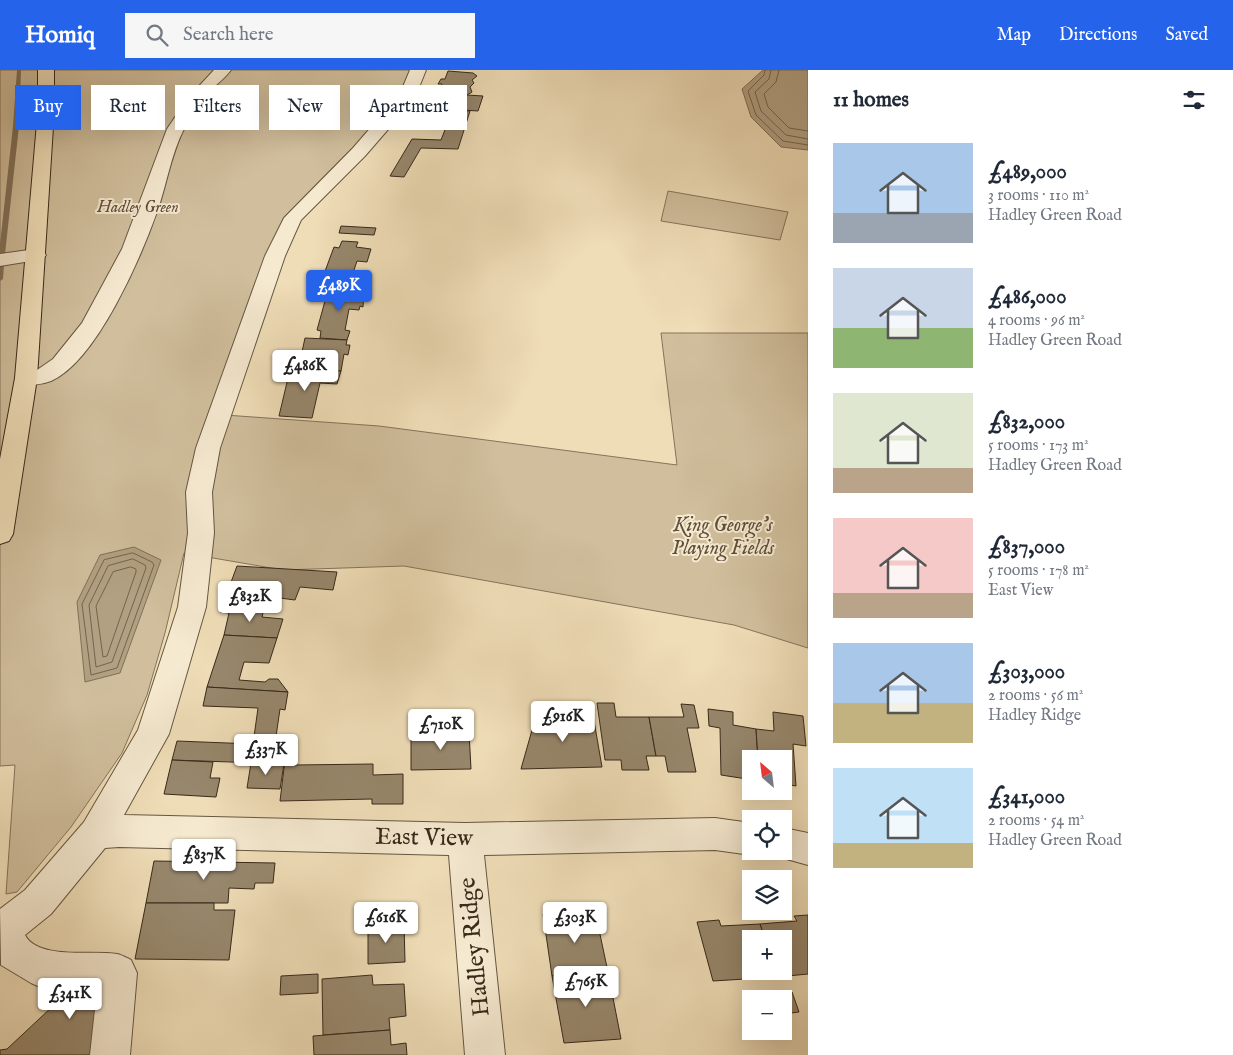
<!DOCTYPE html>
<meta charset="utf-8">
<style>
body{margin:0;font-family:"IM FELL English",serif;background:#f6f6f7;color:#1f2937;height:100vh;display:flex;flex-direction:column;font-size:19px;white-space:nowrap}
*{box-sizing:border-box;margin:0}
p{font-size:16px;color:#747a83}
.icon{flex:none;width:28px;height:28px;fill:none;stroke:currentColor;stroke-width:2;stroke-linecap:round;stroke-linejoin:round}
.map{position:relative;flex:1;overflow:hidden}
.drawer{display:flex;flex-direction:column;background:#fff;width:425px}
.drawer>*{flex:none}
.top-card{position:absolute;left:15px;top:15px;width:475px;height:45px;display:flex;gap:10px}
.needle{width:32px;rotate:332deg}
.fabs{position:absolute;left:742px;top:680px;display:grid;gap:10px}
.fabs a{display:grid;place-items:center;width:50px;height:50px;border-radius:0px;background:#fff;box-shadow:0 5px 20px #0002;font-size:25px}
.price{position:absolute;translate:-50% -42px;padding:0 11px;border-radius:5px;background:#fff;color:#222;font-size:16px;line-height:32px;filter:drop-shadow(0 1px 2px #0008)}
.price::after{content:'';position:absolute;left:50%;top:30px;width:15px;height:11px;margin-left:-8px;background:inherit;clip-path:polygon(0 0,100% 0,50% 100%)}
.price.selected{background:#2563eb;color:#fff}
ul{padding:0;list-style:none}
li{display:flex;align-items:center;gap:15px;height:125px;padding:0 25px}
li span{display:grid;place-items:center;flex:none;width:140px;height:100px;border-radius:0px;color:#555}
li>.icon{margin-inline-start:auto}
span .icon{width:60px;height:60px;fill:#fffc;stroke-width:1}
li b{font-size:21px}
h2{display:flex;justify-content:space-between;align-items:center;height:60px;padding:0 25px;font-size:21px}
.tag{padding:0 18px;border-radius:0px;background:#fff;box-shadow:0 5px 20px #0002;font-size:18px;line-height:45px}
.tag.selected{background:#2563eb;color:#fff}
header{display:flex;align-items:center;gap:30px;box-sizing:border-box;height:70px;padding:0 25px;background:#2563eb;color:#fff}
header strong{font-size:24px}
nav{display:flex;gap:28px;margin-inline-start:auto;font-size:18px}
.search{width:350px;height:45px;background:#f6f6f7;display:flex;align-items:center;gap:12px;box-sizing:border-box;padding:0 18px;border-radius:0px;color:#747a83;font-size:19px}
main{display:flex;flex:1;min-height:0}
.map>svg:first-child{display:block}
.green{fill:#d0be9c;stroke:#84745b}
.water{fill:#b1a082;stroke:#817058}
.lines{fill:none;stroke-linecap:round;stroke-linejoin:round}
.shore{stroke:#74644e;stroke-width:1}
.stream{fill:#817058;fill-rule:evenodd}
.building{fill:#97876c;stroke:#38291a}
.minor-casing{stroke:#665641;stroke-width:2}
.major-casing{stroke:#38291a;stroke-width:2}
.minor{fill:#f5e9d0;fill-rule:evenodd}
.major{fill:#efddb7;fill-rule:evenodd}
.labels{text-anchor:middle;dominant-baseline:central;stroke-width:4;stroke-linejoin:round;paint-order:stroke}
.far-park-label{font-size:16px;font-style:italic;fill:#5e4e3a;stroke:#f5e9d0}
.park-label{font-size:20px;font-style:italic;fill:#5e4e3a;stroke:#f5e9d0}
.near-street-label{font-size:24px;fill:#38291a;stroke:#f5e9d0}
</style>
<header>
<strong>Homiq</strong>
<div class="search"><svg class="icon" aria-label="search" viewBox="0 0 24 24"><circle cx="10" cy="10" r="6"/><path d="M15 15l6 6"/></svg>Search here</div>
<nav><a>Map</a><a>Directions</a><a>Saved</a></nav>
</header>
<main>
<div class="map">
<svg width="808" height="985" viewBox="0 0 808 985">
<rect width="100%" height="100%" fill="#efddb7"/>
<filter id="stains"><feTurbulence type="fractalNoise" baseFrequency=".004" numOctaves="4"/><feColorMatrix values="0 0 0 0 .2 0 0 0 0 .09 0 0 0 0 .02 0 0 0 .5 -.17"/></filter>
<radialGradient id="worn" r=".72"><stop offset=".6" stop-color="#630" stop-opacity="0"/><stop offset="1" stop-color="#630" stop-opacity=".3"/></radialGradient>
<!-- green -->
<g class="green">
<path d="M0 0H411L402 21 366 64 284 147 267 184 211 344 379 356 677 395 661 263H808V578L734 555 404 496 283 500 184 483 165 563 147 625 122 683 71 757 17 822 6 824 15 695 0 696Z"/>
<path d="M668 121 788 142 780 170 661 151Z"/>
</g>
<!-- water -->
<g class="water">
<path d="M763 0H808V80L781 77 751 47 742 19Z"/>
<path d="M134 477 161 490 120 603 85 612 77 532 100 485Z"/>
</g>
<g class="lines">
<!-- shore -->
<g class="shore">
<path d="M765 0 764 5 748 21 756 45 783 71 808 75"/>
<path d="M771 0 769 9 755 22 761 41 786 65 808 69"/>
<path d="M779 0 776 12 764 24 768 37 789 58 808 61"/>
<path d="M133 483 152 492 154 495 117 598 91 605 82 534 104 490Z"/>
<path d="M133 489 145 495 146 498 112 592 96 597 89 535 108 496Z"/>
<path d="M131 497 136 499V502L107 586 103 587 96 536 113 502Z"/>
</g>
<!-- stream -->
<g class="stream">
<path d="M17 0H21L19 56 5 184 2 186 0 185V174L13 56Z"/>
<path d="M0 193 4 195 3 209 0 211Z"/>
</g>
</g>
<!-- building -->
<g class="building">
<path d="M448 1 473 3 477 6 472 10 474 13 470 17 472 22 467 25 483 26 478 41 434 38 439 26 436 24 439 22 442 14H438L441 9H445Z"/>
<path d="M433 38 470 41 458 79 421 78 404 107 390 106 412 69 441 70 450 47 429 45Z"/>
<path d="M341 156 376 158 374 165 339 163Z"/>
<path d="M342 171 358 172 356 177 371 179 367 192 357 191 350 212 332 210 334 205 324 204 334 177 339 178Z"/>
<path d="M339 214 346 219 364 222 363 237 360 236 359 240 349 239 345 260 350 261 347 270 320 268 321 261 317 260 325 231H329L330 226 323 221Z"/>
<path d="M305 268 347 270 346 275H350L348 285 344 284 341 301 294 300 296 291H300Z"/>
<path d="M294 300 341 301 337 314 320 313 312 348 279 346 288 308 293 309Z"/>
<path d="M237 496 337 502 333 520 300 517 295 530 272 527 268 540 223 534Z"/>
<path d="M223 534 264 539 262 547 283 549 277 568 224 565 229 543 220 542Z"/>
<path d="M224 565 277 568 269 593 244 592 239 610 265 612 269 609H278L288 622 207 617Z"/>
<path d="M207 617 288 622 285 640 280 639 273 687H261L260 693 172 690 177 671 253 674 258 638 203 636Z"/>
<path d="M597 633H614L616 647H649L656 686H646L649 700H622L621 690H605Z"/>
<path d="M681 634 694 635 699 658H687L696 702H668L665 686H656L649 647H684Z"/>
<path d="M708 639 733 642V655L756 659 758 689H751V695L747 694V709L721 705 720 658 709 656Z"/>
<path d="M773 642 803 646 806 676 793 674 796 716 784 714V689H758L756 659 774 661Z"/>
<path d="M593 645 602 697 521 699 536 646Z"/>
<path d="M469 662 471 699 411 700V663Z"/>
<path d="M172 690 213 692 210 708H220L216 727 164 724Z"/>
<path d="M285 690H295V695L373 694V705L403 704V734H372V729L280 731Z"/>
<path d="M251 693 284 694 280 719 247 718Z"/>
<path d="M154 791 275 793 273 813H255L254 819 229 818 228 833H146Z"/>
<path d="M146 833H214V840H235L229 890 135 889Z"/>
<path d="M595 841 608 902 552 906 543 844Z"/>
<path d="M808 845V904L777 907 775 901H784V869H765L760 854 797 851 794 846Z"/>
<path d="M719 850 721 856 760 854 765 869H751V901H775L777 907 713 911 697 852Z"/>
<path d="M404 854 405 892 368 894V855Z"/>
<path d="M608 902 621 969 564 973 552 906Z"/>
<path d="M318 904V923L280 925 281 906Z"/>
<path d="M113 905 103 985H0V980L7 979 53 936 56 908Z"/>
<path d="M372 905 373 915 404 914 406 946 389 948 390 960 323 965 322 909Z"/>
<path d="M792 922 799 942 784 944V929H770L768 925Z"/>
<path d="M390 960 391 975 406 973 407 985H314L313 966Z"/>
</g>
<g class="lines">
<!-- minor casing -->
<g class="minor-casing">
<g id="minor">
<path d="M214 0H231C226 7 218 13 212 19 201 31 191 45 184 59 171 84 167 113 158 139 142 185 97 291 51 311 41 315 28 316 18 313L15 308 18 303 37 300 53 289 82 253 122 179 167 59 188 28Z"/>
<path d="M410 0H426L418 20 391 56 365 86 301 150 285 186 220 378 212 422 214 463 206 537 169 664 124 745 465 753 715 748 751 753V781H761L751 785 715 780 484 785 505 985H465L449 785 119 777 105 778 51 844 25 865C38 890 92 880 117 884 122 885 127 888 131 890L137 903 130 985H90L97 921 44 919 31 913 1 895 0 839 25 820 84 752 138 660 178 537 188 463 186 422 196 378 265 186 284 148 353 78 379 48 402 19Z"/>
<path d="M36 179 43 181 46 185 43 189 0 196V184Z"/>
<path d="M784 758 808 763V795L772 785 770 781H784Z"/>
</g>
</g>
<!-- major casing -->
<g class="major-casing">
<path id="major" d="M38 0H54V41L37 308 13 464 9 471 0 474V389L15 308 38 41Z"/>
</g>
<!-- minor -->
<use href="#minor" class="minor"/>
<!-- major -->
<use href="#major" class="major"/>
</g>
<g class="labels">
<!-- far-park labels -->
<g class="far-park-label">
<text x="138" y="138">Hadley Green</text>
</g>
<!-- park labels -->
<g class="park-label">
<text x="723" y="455">King George's<tspan x="723" dy="23">Playing Fields</tspan></text>
</g>
<!-- near-street labels -->
<g class="near-street-label">
<text transform="translate(424 768) rotate(1)">East View</text>
<text transform="translate(475 877) rotate(-96)">Hadley Ridge</text>
</g>
</g>
<rect width="100%" height="100%" filter="url(#stains)"/>
<rect width="100%" height="100%" fill="url(#worn)"/>
</svg>
<div class="fabs">
<a><svg class="needle" viewBox="-14 -14 28 28"><path d="M0-13l5 13h-10z" fill="#e53935"/><path d="M0 13l5-13h-10z" fill="#747a83"/></svg></a>
<a><svg class="icon" aria-label="locate" viewBox="0 0 24 24"><circle cx="12" cy="12" r="6"/><path d="M12 2v4M12 18v4M2 12h4M18 12h4"/></svg></a>
<a><svg class="icon" aria-label="layers" viewBox="0 0 24 24"><path d="M12 4l9 5-9 5-9-5zM3 14l9 5 9-5"/></svg></a>
<a>+</a>
<a>−</a>
</div>
<b class="price selected" style="left:339px;top:242px">£489K</b>
<b class="price" style="left:305px;top:322px">£486K</b>
<b class="price" style="left:250px;top:553px">£832K</b>
<b class="price" style="left:563px;top:673px">£916K</b>
<b class="price" style="left:441px;top:681px">£710K</b>
<b class="price" style="left:266px;top:706px">£337K</b>
<b class="price" style="left:204px;top:811px">£837K</b>
<b class="price" style="left:386px;top:874px">£616K</b>
<b class="price" style="left:575px;top:874px">£303K</b>
<b class="price" style="left:586px;top:938px">£765K</b>
<b class="price" style="left:70px;top:950px">£341K</b>
<div class="top-card">
<a class="tag selected">Buy</a>
<a class="tag">Rent</a>
<a class="tag">Filters</a>
<a class="tag">New</a>
<a class="tag">Apartment</a>
</div>
</div>
<section class="drawer">
<h2>11 homes<svg class="icon" aria-label="filters" viewBox="0 0 24 24"><path d="M4 7h16M4 17h16"/><circle cx="9" cy="7" r="2"/><circle cx="15" cy="17" r="2"/></svg></h2>
<ul>
<li><span style="background:linear-gradient(#a9c7e8 70%,#9aa5b1 0)"><svg class="icon" aria-label="home" viewBox="0 0 24 24"><path d="M3 11l9-7 9 7M6 9v11h12V9"/></svg></span><div><b>£489,000</b><p>3 rooms · 110 m²</p><p>Hadley Green Road</p></div></li>
<li><span style="background:linear-gradient(#c9d6e8 60%,#8fb573 0)"><svg class="icon" aria-label="home" viewBox="0 0 24 24"><path d="M3 11l9-7 9 7M6 9v11h12V9"/></svg></span><div><b>£486,000</b><p>4 rooms · 96 m²</p><p>Hadley Green Road</p></div></li>
<li><span style="background:linear-gradient(#dfe7d0 75%,#b9a48a 0)"><svg class="icon" aria-label="home" viewBox="0 0 24 24"><path d="M3 11l9-7 9 7M6 9v11h12V9"/></svg></span><div><b>£832,000</b><p>5 rooms · 173 m²</p><p>Hadley Green Road</p></div></li>
<li><span style="background:linear-gradient(#f6c9c9 75%,#b9a48a 0)"><svg class="icon" aria-label="home" viewBox="0 0 24 24"><path d="M3 11l9-7 9 7M6 9v11h12V9"/></svg></span><div><b>£837,000</b><p>5 rooms · 178 m²</p><p>East View</p></div></li>
<li><span style="background:linear-gradient(#a9c7e8 60%,#c2b280 0)"><svg class="icon" aria-label="home" viewBox="0 0 24 24"><path d="M3 11l9-7 9 7M6 9v11h12V9"/></svg></span><div><b>£303,000</b><p>2 rooms · 56 m²</p><p>Hadley Ridge</p></div></li>
<li><span style="background:linear-gradient(#bfe0f5 75%,#c2b280 0)"><svg class="icon" aria-label="home" viewBox="0 0 24 24"><path d="M3 11l9-7 9 7M6 9v11h12V9"/></svg></span><div><b>£341,000</b><p>2 rooms · 54 m²</p><p>Hadley Green Road</p></div></li>
</ul>
</section>
</main>
